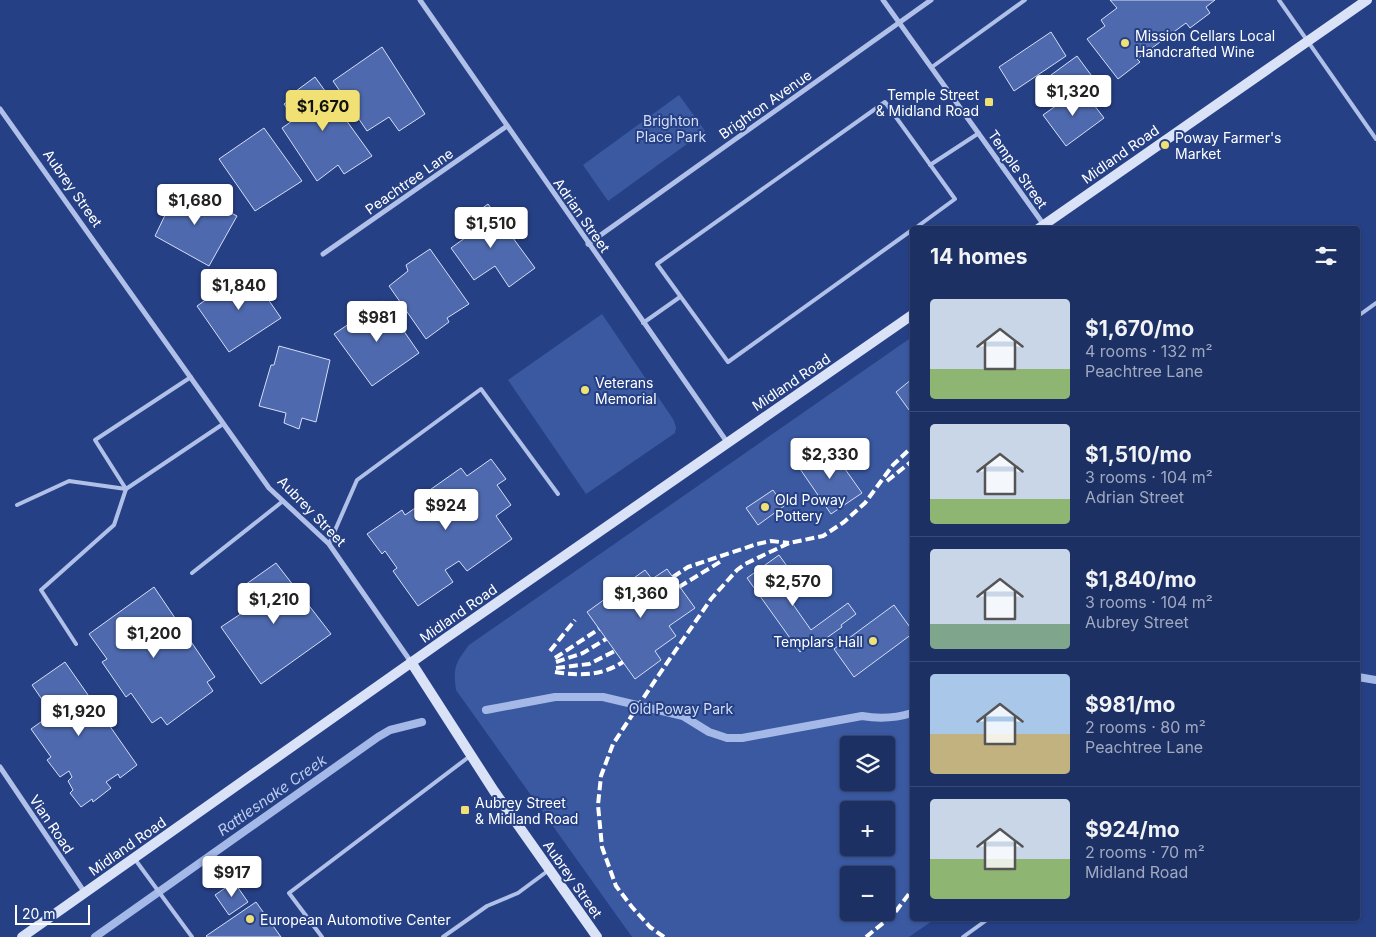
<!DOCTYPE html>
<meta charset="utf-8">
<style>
body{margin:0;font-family:Inter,sans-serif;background:#293c6d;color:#f1f3f6;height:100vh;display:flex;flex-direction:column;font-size:19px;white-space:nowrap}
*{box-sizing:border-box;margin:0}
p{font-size:16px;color:#a0a9bf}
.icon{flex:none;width:28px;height:28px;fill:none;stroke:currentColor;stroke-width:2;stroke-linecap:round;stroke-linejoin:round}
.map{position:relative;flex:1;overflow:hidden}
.drawer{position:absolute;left:910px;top:226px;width:450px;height:695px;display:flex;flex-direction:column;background:#1c3064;border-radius:5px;box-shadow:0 1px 4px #0004,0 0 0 1px #3a4b78}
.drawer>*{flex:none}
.controls{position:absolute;left:840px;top:736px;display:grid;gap:10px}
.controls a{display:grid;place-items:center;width:55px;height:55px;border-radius:5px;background:#1c3064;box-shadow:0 1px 4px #0004,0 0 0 1px #3a4b78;font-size:25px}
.scale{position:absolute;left:15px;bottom:12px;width:75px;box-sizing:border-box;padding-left:5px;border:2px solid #fff;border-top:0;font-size:14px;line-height:18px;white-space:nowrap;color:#fff;-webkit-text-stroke:4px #264085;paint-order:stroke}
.price{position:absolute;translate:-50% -42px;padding:0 11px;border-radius:5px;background:#fff;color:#222;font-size:16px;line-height:32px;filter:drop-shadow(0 1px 2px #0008)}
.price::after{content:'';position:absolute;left:50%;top:30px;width:15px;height:11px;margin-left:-8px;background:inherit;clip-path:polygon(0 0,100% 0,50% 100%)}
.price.selected{background:#f1e175;color:#111}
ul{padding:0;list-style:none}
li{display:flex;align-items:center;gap:15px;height:125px;padding:0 20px}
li+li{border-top:1px solid #3a4b78}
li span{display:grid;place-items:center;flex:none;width:140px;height:100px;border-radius:5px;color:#555}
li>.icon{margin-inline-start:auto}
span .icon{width:60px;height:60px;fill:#fffc;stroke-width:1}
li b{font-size:21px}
h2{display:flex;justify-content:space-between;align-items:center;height:60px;padding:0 20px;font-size:21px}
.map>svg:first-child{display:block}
.green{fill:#3a59a1;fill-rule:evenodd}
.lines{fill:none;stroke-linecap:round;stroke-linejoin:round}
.stream{stroke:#a4b9e8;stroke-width:8}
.building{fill:#4e69ad;stroke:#d4def6}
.lane{stroke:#b0c0e8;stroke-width:4}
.street{stroke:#b0c0e8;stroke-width:5}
.secondary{stroke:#dae2f7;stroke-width:10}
.rail{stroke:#fff;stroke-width:4;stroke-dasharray:9 4;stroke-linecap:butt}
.poi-dot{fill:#f1e175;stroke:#264085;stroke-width:2}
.labels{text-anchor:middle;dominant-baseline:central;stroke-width:4;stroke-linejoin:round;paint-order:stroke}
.poi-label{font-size:14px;fill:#fff;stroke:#264085;text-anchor:start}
.street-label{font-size:14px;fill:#fff;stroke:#264085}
.park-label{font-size:14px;fill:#d4def6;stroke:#264085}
.water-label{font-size:15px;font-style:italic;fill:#bbcbef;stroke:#264085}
</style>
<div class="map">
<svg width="1376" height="937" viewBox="0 0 1376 937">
<rect width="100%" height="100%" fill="#264085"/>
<!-- green -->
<g class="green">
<path d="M679 95 705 131 608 201 583 165Z"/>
<path d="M602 314 673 419 676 427 675 433 586 494 508 380Z"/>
<path d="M912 337V919H935L909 937H632L456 690C453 668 455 663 469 645ZM849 745H886V782H849ZM849 810H886V848H849ZM849 875H886V912H849Z"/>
</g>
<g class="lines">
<!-- stream -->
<g class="stream">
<path d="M1358 677 1376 680"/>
<path d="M486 710 555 697H603L683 716 709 732 727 738H742L862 716C879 719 896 718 912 713"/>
<path d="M95 937 378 737 390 730 422 722"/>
</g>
</g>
<!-- building -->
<g class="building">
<path d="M1110 0H1215L1206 7 1210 13 1190 28 1186 23 1137 59 1140 62 1118 79 1087 39 1105 26 1101 20 1117 8Z"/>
<path d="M1051 32 1066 56 1014 91 999 67Z"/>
<path d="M382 47 425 114 399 131 389 117 367 131 333 81Z"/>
<path d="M1077 56 1111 102 1104 107 1081 76 1052 98 1040 83Z"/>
<path d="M315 77 372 156 344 174 338 165 317 181 282 128 295 119 284 104 295 96 292 94Z"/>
<path d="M1081 88 1104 118 1066 146 1043 115Z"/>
<path d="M264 128 302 181 255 211 219 159Z"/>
<path d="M179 186 237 216 209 266 155 236Z"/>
<path d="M488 204 535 268 509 287 495 266 474 280 451 248 469 235 462 223Z"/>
<path d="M430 249 469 304 447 318 449 322 426 339 389 286 408 271 406 265Z"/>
<path d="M248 270 281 318 229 352 197 306Z"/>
<path d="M383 301 419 353 372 386 334 334Z"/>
<path d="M279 346 330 360 316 422 302 418 299 429 284 423 286 413 259 406 271 365H274Z"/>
<path d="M912 379V414L896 392Z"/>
<path d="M828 445 862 493 831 514 798 466Z"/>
<path d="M491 459 506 479 497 485 511 505 496 516 512 539 467 571 459 561 445 570 453 582 418 606 393 571 397 568 385 551 382 554 367 534 402 510 405 515 421 504 417 499 461 468 467 476Z"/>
<path d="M773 490 784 506 758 525 746 508Z"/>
<path d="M779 555 792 573 778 583 811 630 848 603 856 614 841 625 842 627 821 642 818 638 800 652 747 578Z"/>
<path d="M276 563 331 634 261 684 221 627 254 605 242 587Z"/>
<path d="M667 569 695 608 669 626 676 636 655 651 661 660 635 679 587 612 645 570 652 579Z"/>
<path d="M154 587 215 677 207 682 213 691 167 725 161 717 152 723 131 693 126 697 102 662 107 659 89 634Z"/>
<path d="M894 605 912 630V634L854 677 834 649Z"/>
<path d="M65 662 137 765 120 778 118 774 106 782 111 788 93 802 92 799 81 807 70 793 73 790 68 781 72 777 69 771 60 777 47 760 51 757 31 729 52 714 32 685Z"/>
<path d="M234 882 248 902 229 915 215 895Z"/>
<path d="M256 902 281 937H207L206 936Z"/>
</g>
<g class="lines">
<!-- lane -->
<g class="lane">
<path d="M1279 0 1376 139"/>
<path d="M932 67 1025 0"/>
<path d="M930 165 979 133"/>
<path d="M912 230 728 362 657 264 885 102 955 199 914 229"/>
<path d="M1358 316 1376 303"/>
<path d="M643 323 680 297"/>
<path d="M191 377 95 440 126 489 223 424"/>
<path d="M17 505 69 481 126 489 114 525 41 590 76 644"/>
<path d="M329 544 357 480 481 389 558 494"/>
<path d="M192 573 283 501"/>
<path d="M134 858 192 937"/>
<path d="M322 937 289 893 470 756"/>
<path d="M443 937 487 906 518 893 549 870"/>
<path d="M963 937 988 919"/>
</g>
<!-- street -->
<g class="street">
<path d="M420 0 727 442"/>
<path d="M883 0 1044 225"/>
<path d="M0 109 269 488 329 544 411 662"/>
<path d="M588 244 931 0"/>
<path d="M323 254 507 126"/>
<path d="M0 767 85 893"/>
</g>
<!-- secondary -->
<g class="secondary">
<path d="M1038 229 1367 0"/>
<path d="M411 662 494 791 597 937"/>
<path d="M22 937 446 638 912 315"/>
</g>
<!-- rail -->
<g class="rail">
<path d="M887 481 912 461"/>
<path d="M673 577 688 567 757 544 771 541 789 543"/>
<path d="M679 587 723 560"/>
<path d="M550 651 575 620"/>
<path d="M555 658 599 629"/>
<path d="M556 662 583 653 606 639"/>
<path d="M556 668 589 664 615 651"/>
<path d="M555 672C580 676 601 676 623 662"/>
<path d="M664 937 650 927 632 907 616 886 602 847 598 805 601 776 613 744 656 679 711 599 737 570 745 564 789 543 823 536 844 522 865 503 893 465 912 447"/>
<path d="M866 937 893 915 912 890"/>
</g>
</g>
<!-- markers -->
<g class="poi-dot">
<circle cx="1125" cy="43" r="5"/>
<rect x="984" y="97" width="10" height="10" rx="2.5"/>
<circle cx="1165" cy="145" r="5"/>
<circle cx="585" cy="390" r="5"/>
<circle cx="765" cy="507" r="5"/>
<circle cx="873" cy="641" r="5"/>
<rect x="460" y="805" width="10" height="10" rx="2.5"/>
<circle cx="250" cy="919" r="5"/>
</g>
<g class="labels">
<!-- poi labels -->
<g class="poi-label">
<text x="1135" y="35">Mission Cellars Local<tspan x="1135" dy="16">Handcrafted Wine</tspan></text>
<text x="979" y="94" text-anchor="end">Temple Street<tspan x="979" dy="16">&amp; Midland Road</tspan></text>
<text x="1175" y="137">Poway Farmer's<tspan x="1175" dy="16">Market</tspan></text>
<text x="595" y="382">Veterans<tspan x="595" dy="16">Memorial</tspan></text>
<text x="775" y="499">Old Poway<tspan x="775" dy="16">Pottery</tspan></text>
<text x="863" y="641" text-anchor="end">Templars Hall</text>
<text x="475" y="802">Aubrey Street<tspan x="475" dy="16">&amp; Midland Road</tspan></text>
<text x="260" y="919">European Automotive Center</text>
</g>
<!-- street labels -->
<g class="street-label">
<text transform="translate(765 104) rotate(-35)">Brighton Avenue</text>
<text transform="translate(1120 154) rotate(-35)">Midland Road</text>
<text transform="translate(1018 169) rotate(55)">Temple Street</text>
<text transform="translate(409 181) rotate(-35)">Peachtree Lane</text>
<text transform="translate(73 188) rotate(55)">Aubrey Street</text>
<text transform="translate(582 215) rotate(55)">Adrian Street</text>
<text transform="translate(791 382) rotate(-34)">Midland Road</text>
<text transform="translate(312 511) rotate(46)">Aubrey Street</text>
<text transform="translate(458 613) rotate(-35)">Midland Road</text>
<text transform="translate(52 824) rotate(56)">Vian Road</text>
<text transform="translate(127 846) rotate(-35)">Midland Road</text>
<text transform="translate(573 879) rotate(55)">Aubrey Street</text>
</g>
<!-- park labels -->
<g class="park-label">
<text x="671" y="120">Brighton<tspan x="671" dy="16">Place Park</tspan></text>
<text x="681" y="708">Old Poway Park</text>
</g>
<!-- water labels -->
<g class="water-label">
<text transform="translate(272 795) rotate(-35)">Rattlesnake Creek</text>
</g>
</g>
</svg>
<div class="controls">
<a><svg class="icon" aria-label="layers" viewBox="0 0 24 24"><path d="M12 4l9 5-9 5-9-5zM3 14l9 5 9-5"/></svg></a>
<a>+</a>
<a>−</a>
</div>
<div class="scale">20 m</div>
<b class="price" style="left:1073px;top:117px">$1,320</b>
<b class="price selected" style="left:323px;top:132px">$1,670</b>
<b class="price" style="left:195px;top:226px">$1,680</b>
<b class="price" style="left:491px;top:249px">$1,510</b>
<b class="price" style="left:239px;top:311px">$1,840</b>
<b class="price" style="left:377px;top:343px">$981</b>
<b class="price" style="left:830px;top:480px">$2,330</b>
<b class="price" style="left:446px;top:531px">$924</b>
<b class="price" style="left:793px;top:607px">$2,570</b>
<b class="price" style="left:641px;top:619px">$1,360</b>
<b class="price" style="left:274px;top:625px">$1,210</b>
<b class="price" style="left:154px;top:659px">$1,200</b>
<b class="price" style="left:79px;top:737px">$1,920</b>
<b class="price" style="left:232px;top:898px">$917</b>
<section class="drawer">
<h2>14 homes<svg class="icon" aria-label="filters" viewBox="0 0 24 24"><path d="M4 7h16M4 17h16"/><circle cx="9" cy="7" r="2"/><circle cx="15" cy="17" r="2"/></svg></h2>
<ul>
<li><span style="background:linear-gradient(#c9d6e8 70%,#8fb573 0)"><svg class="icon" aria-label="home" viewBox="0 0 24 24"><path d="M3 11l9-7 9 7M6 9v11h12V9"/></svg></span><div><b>$1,670/mo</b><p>4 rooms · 132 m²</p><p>Peachtree Lane</p></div></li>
<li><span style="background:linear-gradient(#c9d6e8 75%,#8fb573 0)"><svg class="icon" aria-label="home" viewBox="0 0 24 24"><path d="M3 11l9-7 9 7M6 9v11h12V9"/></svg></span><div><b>$1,510/mo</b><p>3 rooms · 104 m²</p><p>Adrian Street</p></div></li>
<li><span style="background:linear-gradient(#c9d6e8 75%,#7fa58c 0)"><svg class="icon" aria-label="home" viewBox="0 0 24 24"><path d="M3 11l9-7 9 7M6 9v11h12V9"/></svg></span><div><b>$1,840/mo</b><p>3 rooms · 104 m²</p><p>Aubrey Street</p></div></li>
<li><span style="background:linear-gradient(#a9c7e8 60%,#c2b280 0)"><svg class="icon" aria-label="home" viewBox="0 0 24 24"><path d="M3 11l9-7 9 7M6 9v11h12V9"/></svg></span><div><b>$981/mo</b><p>2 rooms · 80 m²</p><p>Peachtree Lane</p></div></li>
<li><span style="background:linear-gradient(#c9d6e8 60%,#8fb573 0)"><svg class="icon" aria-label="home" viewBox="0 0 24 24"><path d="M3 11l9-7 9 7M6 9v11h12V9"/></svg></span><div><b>$924/mo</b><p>2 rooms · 70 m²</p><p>Midland Road</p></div></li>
</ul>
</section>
</div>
